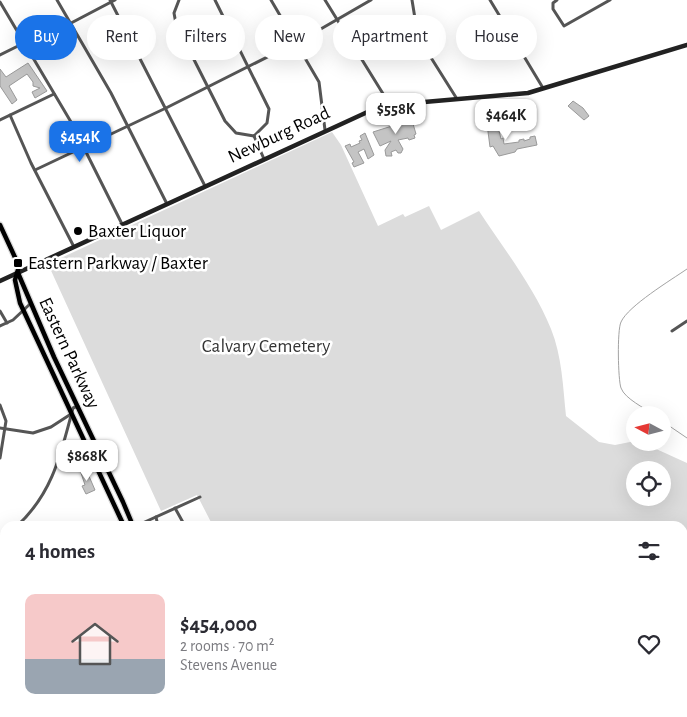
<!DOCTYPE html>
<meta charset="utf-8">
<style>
body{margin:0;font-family:"Alegreya Sans",sans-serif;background:#f7f7f7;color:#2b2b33;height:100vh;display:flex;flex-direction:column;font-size:19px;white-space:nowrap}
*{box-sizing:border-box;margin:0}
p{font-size:16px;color:#7c7c81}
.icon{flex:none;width:28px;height:28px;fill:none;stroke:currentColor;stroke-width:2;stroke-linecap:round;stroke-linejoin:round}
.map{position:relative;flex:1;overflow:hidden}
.side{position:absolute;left:0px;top:521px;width:688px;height:196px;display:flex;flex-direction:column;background:#fff;border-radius:15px 15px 0 0;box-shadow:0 5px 20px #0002}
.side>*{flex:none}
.hud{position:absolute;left:15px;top:15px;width:658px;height:45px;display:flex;gap:10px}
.needle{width:32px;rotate:277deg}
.controls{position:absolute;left:626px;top:406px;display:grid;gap:10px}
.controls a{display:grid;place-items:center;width:45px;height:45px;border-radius:50%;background:#fff;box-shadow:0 5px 20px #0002;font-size:25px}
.price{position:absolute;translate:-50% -42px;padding:0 11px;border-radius:10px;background:#fff;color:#222;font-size:16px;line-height:32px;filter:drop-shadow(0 1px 2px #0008)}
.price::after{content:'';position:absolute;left:50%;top:30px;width:15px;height:11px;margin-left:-8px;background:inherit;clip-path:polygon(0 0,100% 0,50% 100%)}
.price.current{background:#1a73e8;color:#fff}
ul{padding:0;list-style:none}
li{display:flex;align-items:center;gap:15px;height:125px;padding:0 25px}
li+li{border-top:1px solid #e1e1e2}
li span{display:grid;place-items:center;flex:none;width:140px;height:100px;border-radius:10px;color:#555}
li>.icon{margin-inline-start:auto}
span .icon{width:60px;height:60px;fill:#fffc;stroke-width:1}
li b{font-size:21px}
h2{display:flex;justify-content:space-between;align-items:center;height:60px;padding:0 25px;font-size:21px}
.tag{padding:0 18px;border-radius:22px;background:#fff;box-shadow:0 5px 20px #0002;font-size:18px;line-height:45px}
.tag.current{background:#1a73e8;color:#fff}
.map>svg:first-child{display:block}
.green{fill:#dcdcdc;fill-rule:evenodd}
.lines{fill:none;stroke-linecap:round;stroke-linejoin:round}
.stream{stroke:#a3a3a3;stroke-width:1}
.building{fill:#c4c4c4;stroke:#999}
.primary-casing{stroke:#dbdbdb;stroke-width:7}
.minor{stroke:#555;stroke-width:3}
.tertiary{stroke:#555;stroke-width:4}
.secondary{stroke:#222;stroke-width:4.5}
.primary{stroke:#000;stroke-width:4.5}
.poi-dot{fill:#000;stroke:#fff;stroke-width:2}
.labels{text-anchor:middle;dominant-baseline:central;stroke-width:5;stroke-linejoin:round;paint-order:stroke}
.street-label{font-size:19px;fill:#000;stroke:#fff}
.poi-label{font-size:19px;fill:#000;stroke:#fff;text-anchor:start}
.park-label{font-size:19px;fill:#333;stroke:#fff}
</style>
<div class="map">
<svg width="687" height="717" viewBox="0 0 687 717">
<rect width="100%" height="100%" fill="#fff"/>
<!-- green -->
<g class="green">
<path d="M332 132 341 145 378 226 403 214 405 217 429 206 441 230 479 211C504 249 534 287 551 329 562 356 563 387 566 416L599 442 615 445 635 441 643 443 687 463V614L683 617 682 526H213L197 495 161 511 48 264ZM635 470H662V498H635Z"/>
<path d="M397 712 457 713 460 717H396Z"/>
</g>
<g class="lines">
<!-- stream -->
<g class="stream">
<path d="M654 415C645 408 625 399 621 388 618 380 617 330 621 322 628 306 671 280 687 269"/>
<path d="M662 421 687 438"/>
<path d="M682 663 687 660"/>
<path d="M650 712V717"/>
<path d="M342 717 347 712"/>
</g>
</g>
<!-- building -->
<g class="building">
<path d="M28 63 47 91 35 98 32 92 40 88 33 86V82L27 74 9 86 17 100 12 104 0 86V69L6 77Z"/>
<path d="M573 101 583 108 589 116 584 120 568 106Z"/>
<path d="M411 117 416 134 414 135 415 138 409 140 408 138 398 140 403 149 401 153H398L396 150 391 152 392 156H386L385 150 391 141 380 146 373 132 392 126 391 123 396 120 397 124Z"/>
<path d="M497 122 501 139 503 138 504 144 519 142V140L524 139V141L530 139V137L535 136 537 145 517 149 515 152 499 156 493 146 490 147 487 124Z"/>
<path d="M365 133 374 155 368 159 364 149 358 152 364 163 354 167 352 163 354 162 345 146 350 144 351 147 360 143 359 141 362 140 360 136Z"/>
<path d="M85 467 95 490 86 494 82 486 85 485 80 470Z"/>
</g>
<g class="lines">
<!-- primary casing -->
<g class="primary-casing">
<g id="primary">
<path d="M0 225 19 266 15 280 20 303 124 526"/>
<path d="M18 273 54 357 123 502 131 521 129 526"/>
<path d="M184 712V717"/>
</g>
</g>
<!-- minor -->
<g class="minor">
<path d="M57 0 111 93 167 204"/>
<path d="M110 0 205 186"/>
<path d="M179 0 174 13 176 24 225 121 236 133 254 136"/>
<path d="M215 0 269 109 267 123 254 136"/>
<path d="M271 0 319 82 325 130"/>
<path d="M325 0 390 105"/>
<path d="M412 0 418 37 457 99"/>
<path d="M490 0 543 88"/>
<path d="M557 0 553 3V9L564 26 610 0"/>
<path d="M0 2 71 122 122 224"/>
<path d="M319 30 371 0"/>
<path d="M358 54 415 18"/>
<path d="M0 55 20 45 33 43 115 0"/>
<path d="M10 115 31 163 74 247"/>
<path d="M0 120 54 94"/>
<path d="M254 136 264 159"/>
<path d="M35 170 166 108 311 35"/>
<path d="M0 311 7 323"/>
<path d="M0 326 13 320 30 304"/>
<path d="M672 331 687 321"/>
<path d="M0 405 6 421 0 458"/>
<path d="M0 428 33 433 51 427 71 414"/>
<path d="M175 508 185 526"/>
<path d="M156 517 158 526"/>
<path d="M17 526C53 493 61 453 73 408L78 406"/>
<path d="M136 526 200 497"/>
<path d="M0 539 5 536"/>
<path d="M0 650 5 661"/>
<path d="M28 712 30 717"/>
<path d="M94 712 97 717"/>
<path d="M115 712 126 717"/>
<path d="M196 717 208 712"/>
</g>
<!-- tertiary -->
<path class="tertiary" d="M0 591 5 588"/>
<!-- secondary -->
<path class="secondary" d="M0 281 374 109 390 105 528 93 687 45"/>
<!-- primary -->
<use href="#primary" class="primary"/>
</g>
<!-- markers -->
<g class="poi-dot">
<circle cx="78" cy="231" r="5"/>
<rect x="13" y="258" width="10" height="10" rx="2.5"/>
</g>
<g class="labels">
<!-- street labels -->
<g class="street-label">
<text transform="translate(279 135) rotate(-25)">Newburg Road</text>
<text transform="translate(69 353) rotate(65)">Eastern Parkway</text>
</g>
<!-- poi labels -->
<g class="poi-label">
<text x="88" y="231">Baxter Liquor</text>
<text x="28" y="263">Eastern Parkway / Baxter</text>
</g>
<!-- park labels -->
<g class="park-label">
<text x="266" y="346">Calvary Cemetery</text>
</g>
</g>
</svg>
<div class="controls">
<a><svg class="needle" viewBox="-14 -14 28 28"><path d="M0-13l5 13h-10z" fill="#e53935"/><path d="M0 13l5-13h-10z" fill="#7c7c81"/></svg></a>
<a><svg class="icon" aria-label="locate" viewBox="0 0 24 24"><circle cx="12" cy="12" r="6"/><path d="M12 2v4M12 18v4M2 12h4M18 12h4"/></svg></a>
</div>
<b class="price" style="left:396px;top:135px">$558K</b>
<b class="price" style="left:506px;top:141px">$464K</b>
<b class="price current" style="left:80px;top:163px">$454K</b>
<b class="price" style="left:87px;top:482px">$868K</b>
<div class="hud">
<a class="tag current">Buy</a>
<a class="tag">Rent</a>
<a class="tag">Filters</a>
<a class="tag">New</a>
<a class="tag">Apartment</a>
<a class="tag">House</a>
</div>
<section class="side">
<h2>4 homes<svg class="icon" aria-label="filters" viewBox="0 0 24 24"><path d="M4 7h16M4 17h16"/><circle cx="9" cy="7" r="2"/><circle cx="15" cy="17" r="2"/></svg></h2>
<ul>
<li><span style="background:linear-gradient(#f6c9c9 65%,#9aa5b1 0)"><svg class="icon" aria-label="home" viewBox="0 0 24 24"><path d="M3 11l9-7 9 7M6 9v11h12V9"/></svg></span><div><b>$454,000</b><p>2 rooms · 70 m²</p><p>Stevens Avenue</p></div><svg class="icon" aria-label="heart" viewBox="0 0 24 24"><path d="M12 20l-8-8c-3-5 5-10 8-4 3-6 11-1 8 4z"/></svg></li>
</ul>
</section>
</div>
